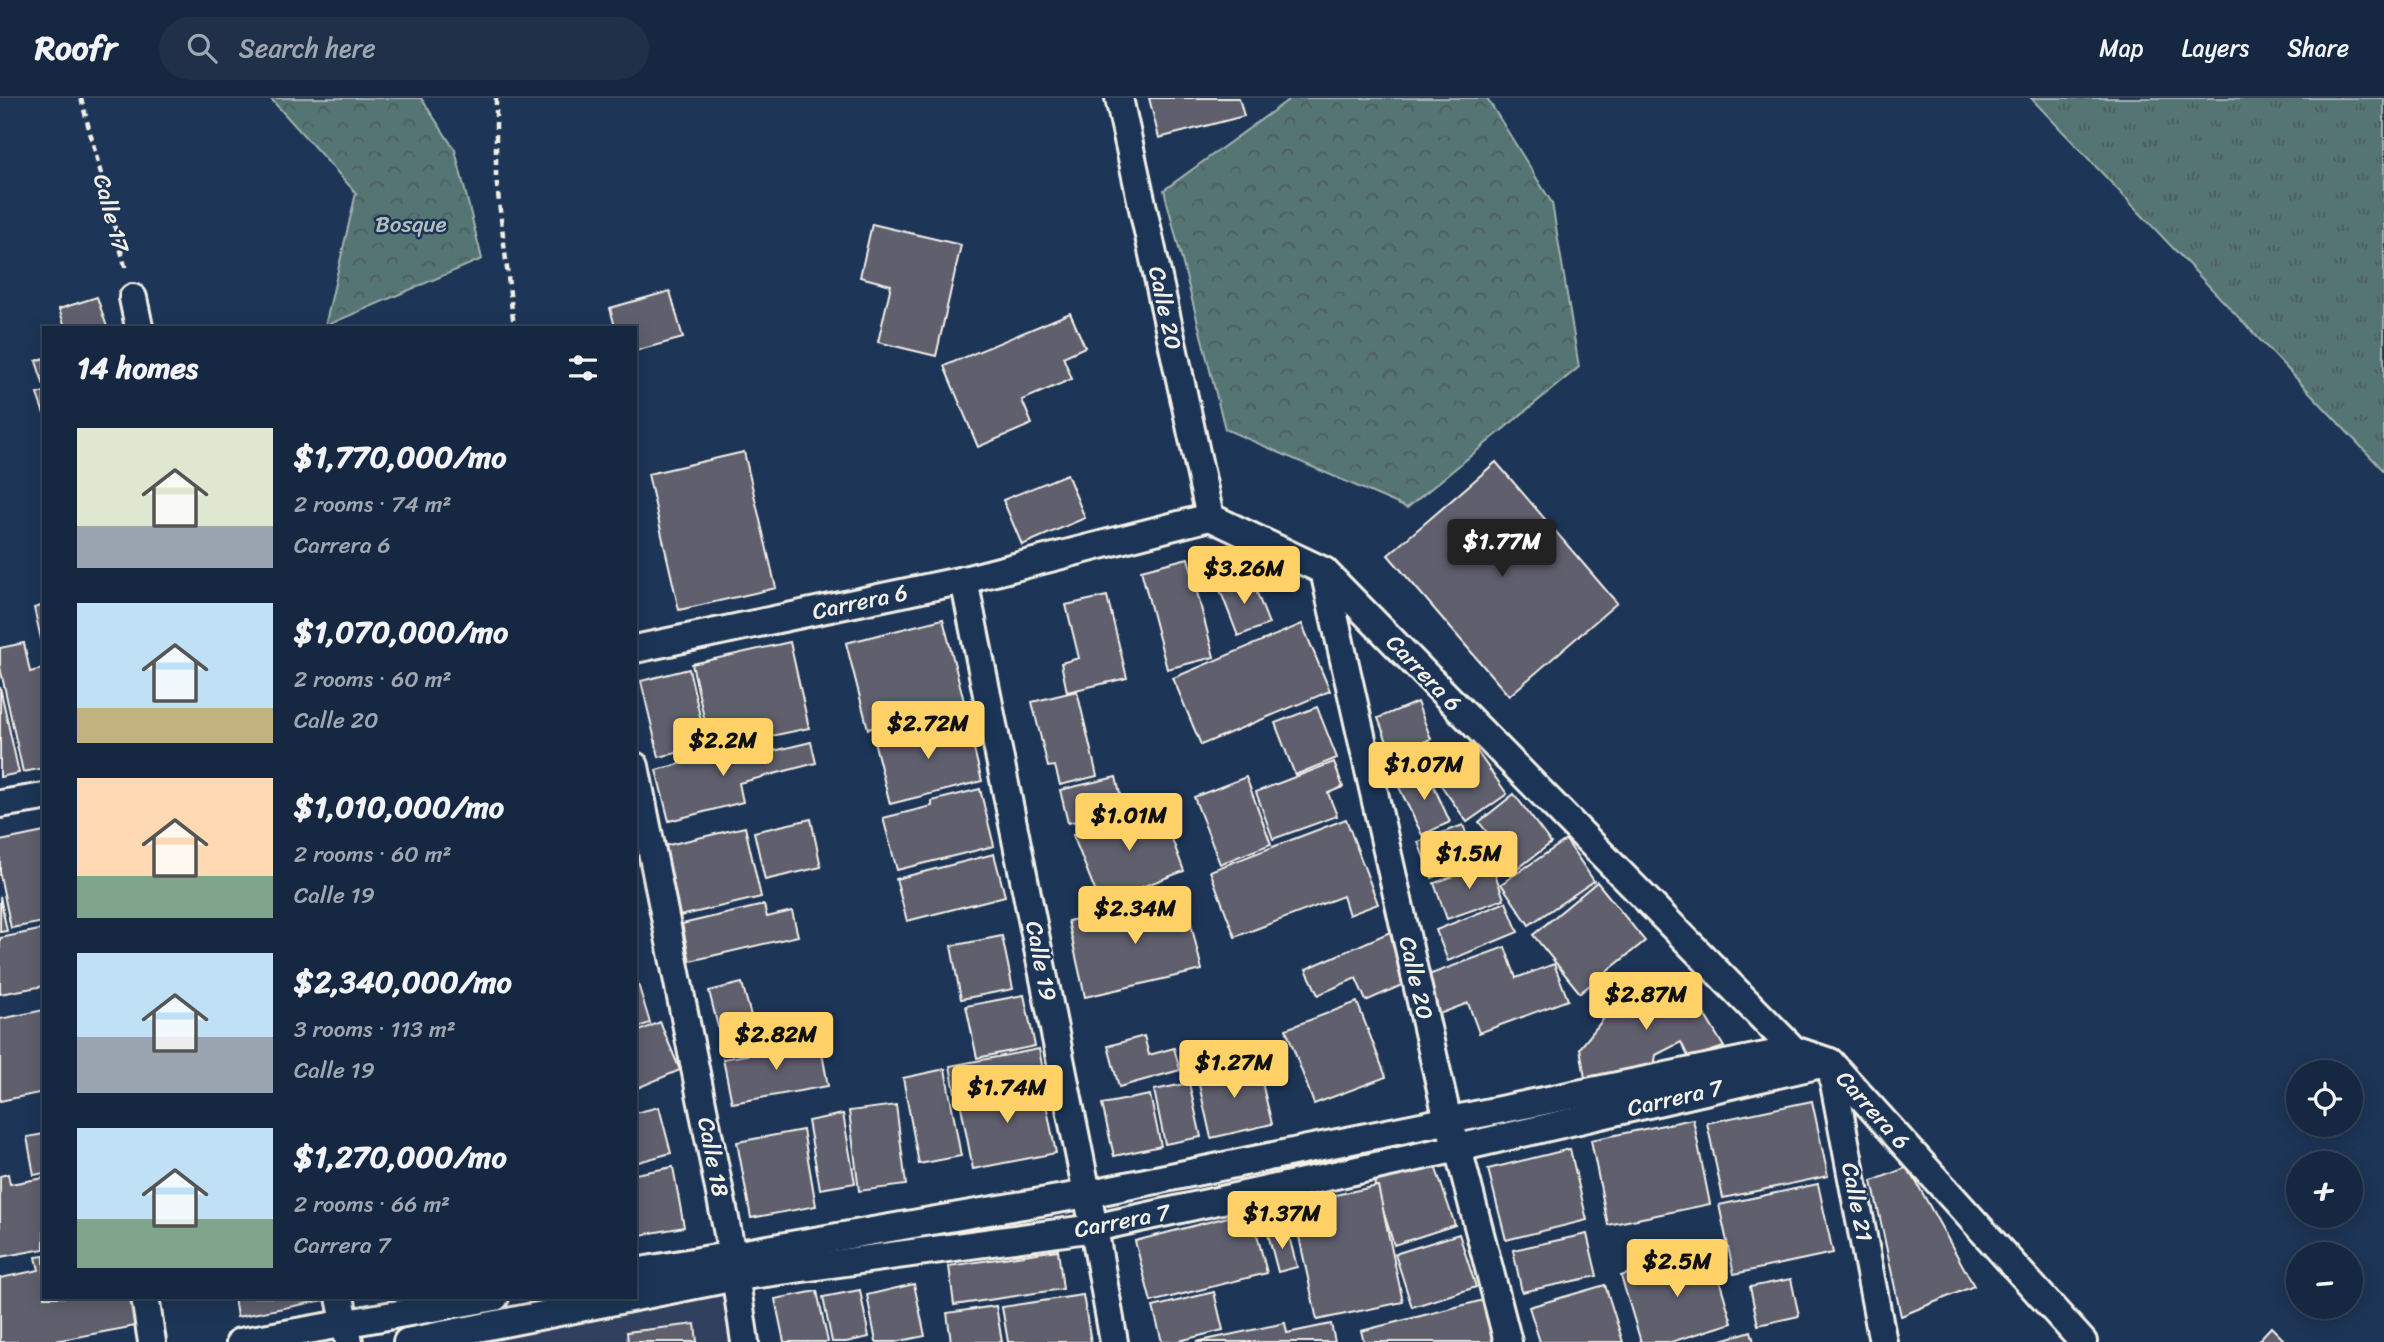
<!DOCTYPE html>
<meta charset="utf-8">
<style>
body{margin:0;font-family:Sriracha,sans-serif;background:#1f3048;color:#f1f3f6;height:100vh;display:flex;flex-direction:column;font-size:26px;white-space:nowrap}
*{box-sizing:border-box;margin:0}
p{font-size:23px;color:#9ea6b1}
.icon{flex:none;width:38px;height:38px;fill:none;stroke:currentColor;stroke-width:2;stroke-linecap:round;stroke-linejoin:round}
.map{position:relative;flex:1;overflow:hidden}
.side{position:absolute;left:42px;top:228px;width:595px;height:973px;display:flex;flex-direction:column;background:#162841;border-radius:0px;box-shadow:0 4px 18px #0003,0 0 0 2px #35445a}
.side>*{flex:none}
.buttons{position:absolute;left:2286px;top:962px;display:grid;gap:14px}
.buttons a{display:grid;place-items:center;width:77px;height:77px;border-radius:50%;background:#162841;box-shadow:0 4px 18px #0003,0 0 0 2px #35445a;font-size:35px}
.price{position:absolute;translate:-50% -60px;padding:0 16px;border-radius:7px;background:#ffd166;color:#111;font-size:23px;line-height:46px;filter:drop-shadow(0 2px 4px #0008)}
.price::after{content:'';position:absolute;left:50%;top:42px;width:21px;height:16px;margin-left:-10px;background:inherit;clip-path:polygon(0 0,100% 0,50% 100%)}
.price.selected{background:#222;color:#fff}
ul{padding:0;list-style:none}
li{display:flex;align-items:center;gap:21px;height:175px;padding:0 35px}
li span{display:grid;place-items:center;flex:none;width:196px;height:140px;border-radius:0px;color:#555}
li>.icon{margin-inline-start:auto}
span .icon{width:84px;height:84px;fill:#fffc;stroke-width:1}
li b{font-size:30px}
h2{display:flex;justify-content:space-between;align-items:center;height:84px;padding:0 35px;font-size:30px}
header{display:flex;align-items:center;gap:42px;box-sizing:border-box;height:98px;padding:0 35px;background:#162841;border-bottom:2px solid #35445a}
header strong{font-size:33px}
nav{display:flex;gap:38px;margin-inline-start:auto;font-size:24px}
.search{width:490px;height:63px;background:#1f3048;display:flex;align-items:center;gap:18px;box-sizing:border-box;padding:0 24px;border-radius:38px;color:#9ea6b1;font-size:26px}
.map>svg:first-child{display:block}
.built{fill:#31415e}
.grass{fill:url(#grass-tufts);stroke:#a4b2ae;stroke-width:2}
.forest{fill:url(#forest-crowns);stroke:#a4b2ae;stroke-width:2}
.building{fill:#615e6e;stroke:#f4f1e8;stroke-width:2}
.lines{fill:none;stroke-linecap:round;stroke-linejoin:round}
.minor-casing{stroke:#f4f1e8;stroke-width:32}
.path{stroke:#f4f1e8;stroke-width:4.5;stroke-dasharray:7 5;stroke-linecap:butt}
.minor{stroke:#1d3557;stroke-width:26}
.labels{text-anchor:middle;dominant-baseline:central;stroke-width:5;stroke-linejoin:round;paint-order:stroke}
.street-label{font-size:23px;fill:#f4f1e8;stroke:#1d3557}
.park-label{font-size:23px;fill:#b4bfba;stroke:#1d3557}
</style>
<header>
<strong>Roofr</strong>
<div class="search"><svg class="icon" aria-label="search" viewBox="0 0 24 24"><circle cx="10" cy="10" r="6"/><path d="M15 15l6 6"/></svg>Search here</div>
<nav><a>Map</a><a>Layers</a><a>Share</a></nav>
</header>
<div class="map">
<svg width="2384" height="1244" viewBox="0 0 2384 1244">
<defs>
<pattern id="grass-tufts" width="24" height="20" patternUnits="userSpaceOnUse" patternTransform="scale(1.75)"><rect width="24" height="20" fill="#547474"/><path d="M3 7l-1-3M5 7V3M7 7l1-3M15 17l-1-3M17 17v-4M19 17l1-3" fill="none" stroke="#4e5c5b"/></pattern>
<pattern id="forest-crowns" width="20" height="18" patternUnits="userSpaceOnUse" patternTransform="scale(1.75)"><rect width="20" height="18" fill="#547474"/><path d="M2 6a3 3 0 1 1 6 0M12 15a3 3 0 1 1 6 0" fill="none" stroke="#4e5c5b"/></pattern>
</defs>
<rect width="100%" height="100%" fill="#1d3557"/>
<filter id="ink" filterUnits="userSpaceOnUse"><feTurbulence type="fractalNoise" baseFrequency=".0143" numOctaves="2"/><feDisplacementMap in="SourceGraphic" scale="14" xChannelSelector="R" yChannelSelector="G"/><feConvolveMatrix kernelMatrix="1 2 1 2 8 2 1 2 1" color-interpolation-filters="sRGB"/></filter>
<g filter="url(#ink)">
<!-- built -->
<path class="built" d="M729 1193 738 1244H455Z"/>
<!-- grass -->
<path class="grass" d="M2031 0H2384V373Z"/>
<!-- forest -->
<g class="forest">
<path d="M270 0H421L455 52 482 161 325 228 356 95Z"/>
<path d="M1291 0H1487L1552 105 1579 269 1407 410 1225 331 1164 92Z"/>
</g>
<!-- building -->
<g class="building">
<path d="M1149 0H1239L1244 18 1159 40Z"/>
<path d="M872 126 961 147 936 258 878 244 891 187 860 179Z"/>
<path d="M670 193 683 240 635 253V229H615L610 210Z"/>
<path d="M97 199 107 229H65L59 211Z"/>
<path d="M1070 215 1085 249 1063 259 1072 281 1022 302 1032 326 978 349 944 268Z"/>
<path d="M44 260V288L36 263Z"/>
<path d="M44 294V316L37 296Z"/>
<path d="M744 354 776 490 679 512 648 376Z"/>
<path d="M1496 364 1617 505 1509 598 1388 457Z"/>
<path d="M1067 376 1085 420 1022 447 1003 402Z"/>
<path d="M1188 460 1214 559 1167 571 1141 472Z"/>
<path d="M1250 477 1269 526 1238 538 1219 489Z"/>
<path d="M1107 498 1127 580 1067 594 1061 565 1079 560 1066 507Z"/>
<path d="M44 507V554L34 510Z"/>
<path d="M943 521 965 607 868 631 846 545Z"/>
<path d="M1302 526 1330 593 1201 647 1173 580Z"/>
<path d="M790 544 809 630 711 651 692 566Z"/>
<path d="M24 545 30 574 42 571 44 581V670L23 674 0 569V550Z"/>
<path d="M689 571 707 648 659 659 641 583Z"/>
<path d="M0 589 19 675 0 679Z"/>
<path d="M1077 593 1097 678 1060 687 1055 668 1048 669 1032 604Z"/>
<path d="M1417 604 1431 641 1392 657 1378 620Z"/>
<path d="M1317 609 1337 660 1295 677 1275 625Z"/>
<path d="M966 620 982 683 890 706 874 643Z"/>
<path d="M811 644 816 665 739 685 743 704 669 723 656 672 747 649 749 659Z"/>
<path d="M1471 645 1507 696 1467 724 1431 673Z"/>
<path d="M1334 664 1343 689 1328 695 1337 718 1273 741 1256 694Z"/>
<path d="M1426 671 1450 724 1422 737 1397 685Z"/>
<path d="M1116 679 1124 712 1068 725 1060 692Z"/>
<path d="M1246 679 1271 746 1220 766 1194 699Z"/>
<path d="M980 691 994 748 897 772 883 720 932 708V703Z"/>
<path d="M1514 696 1551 745 1516 772 1479 724Z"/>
<path d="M1158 704 1184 773 1100 805 1073 737Z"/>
<path d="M811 721 821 769 765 782 754 734Z"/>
<path d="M1346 721 1378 806 1349 817 1343 798 1235 839 1210 773Z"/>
<path d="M1463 727 1477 764 1432 780 1418 744Z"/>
<path d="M745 729 761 799 680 818 664 748Z"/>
<path d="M44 734V824L11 830 0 777V743Z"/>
<path d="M1566 742 1594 783 1529 827 1501 786Z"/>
<path d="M994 756 1005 798 907 823 896 781Z"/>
<path d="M1491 765 1504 801 1447 821 1434 785Z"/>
<path d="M1597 784 1645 843 1580 895 1533 837Z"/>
<path d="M1184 796 1202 872 1085 899 1068 823Z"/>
<path d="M0 798 7 833 0 834Z"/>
<path d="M1506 804 1518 834 1448 863 1436 832Z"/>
<path d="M764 807 767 819 792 813 798 838 690 863 682 826Z"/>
<path d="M44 831V888L0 896V840Z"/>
<path d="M1390 834 1411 883 1366 903 1356 880 1318 897 1306 871Z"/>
<path d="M1002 838 1013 891 961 901 951 848Z"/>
<path d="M1505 849 1516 880 1554 866 1568 902 1479 935 1468 905 1434 918 1420 880Z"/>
<path d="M635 876 650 925 635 930Z"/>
<path d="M1657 877 1669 905 1695 901 1724 949 1689 960 1681 944 1656 957 1654 968 1585 980 1580 950 1621 899Z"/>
<path d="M742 885 756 936 722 945 709 893Z"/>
<path d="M1024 897 1035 948 977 960 966 908Z"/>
<path d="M1357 904 1386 979 1314 1006 1286 931Z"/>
<path d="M44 912V994L0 1003V921Z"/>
<path d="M660 924 680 972 635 991V935Z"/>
<path d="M1144 938 1149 957 1174 950 1180 972 1119 989 1108 948Z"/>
<path d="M820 944 828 988 732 1005 723 961Z"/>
<path d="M1039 951 1044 978 955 994 950 968Z"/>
<path d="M1257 964 1272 1026 1211 1040 1197 978Z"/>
<path d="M945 971 961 1058 919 1066 903 980Z"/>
<path d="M1041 982 1056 1055 973 1071 959 998Z"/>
<path d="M1189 985 1201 1039 1165 1046 1154 992Z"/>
<path d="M1150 997 1161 1048 1114 1058 1102 1006Z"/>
<path d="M1812 1003 1828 1078 1723 1100 1707 1025Z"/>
<path d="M896 1007 906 1087 859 1093 849 1013Z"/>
<path d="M659 1009 671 1055 635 1065V1015Z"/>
<path d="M843 1016 855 1085 820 1091 808 1023Z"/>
<path d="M1693 1021 1710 1106 1608 1127 1591 1042Z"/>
<path d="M803 1032 816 1108 751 1120 737 1044Z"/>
<path d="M44 1036V1075L34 1077 27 1039Z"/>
<path d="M1570 1051 1587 1122 1506 1142 1488 1071Z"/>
<path d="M1434 1065 1455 1127 1394 1147 1374 1084Z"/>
<path d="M673 1069 684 1129 635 1138V1076Z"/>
<path d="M1908 1069 1974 1188 1901 1218 1872 1083Z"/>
<path d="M8 1076 10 1086 44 1080V1151L0 1159V1078Z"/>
<path d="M1818 1086 1833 1155 1734 1176 1719 1107Z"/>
<path d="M1378 1088 1403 1204 1317 1222 1292 1106Z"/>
<path d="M1251 1113 1267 1175 1151 1204 1135 1143Z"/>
<path d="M1287 1131 1297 1169 1278 1174 1268 1136Z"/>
<path d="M1459 1136 1476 1189 1412 1209 1395 1156Z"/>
<path d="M1587 1136 1597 1178 1522 1194 1513 1152Z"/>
<path d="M1710 1151 1732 1225 1671 1244H1641L1621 1178Z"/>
<path d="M1058 1152 1063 1191 954 1207 949 1168Z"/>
<path d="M44 1158V1199H135L141 1227 50 1244H0V1180L39 1172 36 1159Z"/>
<path d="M1791 1181 1799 1218 1758 1227 1750 1189Z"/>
<path d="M914 1186 925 1238 895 1244H876L867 1197Z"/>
<path d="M1605 1187 1623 1244H1540L1529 1209Z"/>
<path d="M860 1192 869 1239 846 1244H832L823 1199Z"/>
<path d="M817 1193 828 1244H784L775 1201Z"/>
<path d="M1214 1194 1223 1232 1175 1244H1162L1153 1209Z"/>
<path d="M1083 1197 1091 1244H1008L1002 1209Z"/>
<path d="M234 1199H324L325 1202 237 1219Z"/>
<path d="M1484 1202 1495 1244H1364L1361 1233Z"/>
<path d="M996 1208 1002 1244H951L947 1215Z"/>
<path d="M1285 1225 1287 1235 1331 1226 1335 1244H1196Z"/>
<path d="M695 1226 697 1244H628L627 1234Z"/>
<path d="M2271 1229 2286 1244H2257Z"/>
<path d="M1751 1233 1754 1244H1715Z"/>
</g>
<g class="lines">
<!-- minor casing -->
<g class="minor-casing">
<g id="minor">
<path d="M1119 0 1210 419"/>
<path d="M133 200 139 229"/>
<path d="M1324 473 1448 1023 1458 1050 1508 1244"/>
<path d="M964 482 1094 1130 1114 1244"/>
<path d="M635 551 964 482 1210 419 1324 473 1794 952 1830 964 2083 1244"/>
<path d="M635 668 732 1156 745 1244"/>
<path d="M0 706 44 699"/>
<path d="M635 1174 1087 1096 1794 952"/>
<path d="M145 1199 152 1244"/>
<path d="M340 1199 349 1244"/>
<path d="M240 1244 495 1199"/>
<path d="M407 1244 736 1179 1094 1130 1458 1050 1830 964 1883 1244"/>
</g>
</g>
<!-- path -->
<g class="path">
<path d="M81 0 126 172"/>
<path d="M496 0V79L514 229"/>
</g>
<!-- minor -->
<use href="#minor" class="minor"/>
</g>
</g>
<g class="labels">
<!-- street labels -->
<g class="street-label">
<text transform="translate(111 115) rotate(75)">Calle 17</text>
<text transform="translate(1165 210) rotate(78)">Calle 20</text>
<text transform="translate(860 504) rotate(-12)">Carrera 6</text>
<text transform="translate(1424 575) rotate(46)">Carrera 6</text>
<text transform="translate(1041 863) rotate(79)">Calle 19</text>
<text transform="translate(1416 880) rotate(77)">Calle 20</text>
<text transform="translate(1675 1000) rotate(-13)">Carrera 7</text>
<text transform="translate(1873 1012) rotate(48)">Carrera 6</text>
<text transform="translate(713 1059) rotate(79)">Calle 18</text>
<text transform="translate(1857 1104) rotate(79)">Calle 21</text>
<text transform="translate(1122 1123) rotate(-11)">Carrera 7</text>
</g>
<!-- park labels -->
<g class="park-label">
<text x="411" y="126">Bosque</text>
</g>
</g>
</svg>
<div class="buttons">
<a><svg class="icon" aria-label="locate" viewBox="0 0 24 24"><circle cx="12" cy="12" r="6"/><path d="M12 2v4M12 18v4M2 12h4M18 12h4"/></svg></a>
<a>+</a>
<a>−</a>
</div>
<b class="price selected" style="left:1502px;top:481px">$1.77M</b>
<b class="price" style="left:1244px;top:508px">$3.26M</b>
<b class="price" style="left:928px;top:663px">$2.72M</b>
<b class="price" style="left:723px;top:680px">$2.2M</b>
<b class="price" style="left:1424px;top:704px">$1.07M</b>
<b class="price" style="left:1129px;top:755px">$1.01M</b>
<b class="price" style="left:1469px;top:793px">$1.5M</b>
<b class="price" style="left:1135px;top:848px">$2.34M</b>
<b class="price" style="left:1646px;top:934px">$2.87M</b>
<b class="price" style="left:776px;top:974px">$2.82M</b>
<b class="price" style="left:1234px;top:1002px">$1.27M</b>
<b class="price" style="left:1007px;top:1027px">$1.74M</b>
<b class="price" style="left:1282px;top:1153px">$1.37M</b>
<b class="price" style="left:1677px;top:1201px">$2.5M</b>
<section class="side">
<h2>14 homes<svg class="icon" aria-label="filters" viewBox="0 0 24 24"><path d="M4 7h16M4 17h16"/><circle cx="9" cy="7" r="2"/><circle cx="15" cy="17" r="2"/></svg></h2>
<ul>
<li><span style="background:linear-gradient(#dfe7d0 70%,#9aa5b1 0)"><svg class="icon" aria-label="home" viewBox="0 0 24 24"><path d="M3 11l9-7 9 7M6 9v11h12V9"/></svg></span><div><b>$1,770,000/mo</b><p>2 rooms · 74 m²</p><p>Carrera 6</p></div></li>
<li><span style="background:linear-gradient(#bfe0f5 75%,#c2b280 0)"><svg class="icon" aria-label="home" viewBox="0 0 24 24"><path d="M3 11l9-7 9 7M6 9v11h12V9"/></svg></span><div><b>$1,070,000/mo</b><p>2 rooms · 60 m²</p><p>Calle 20</p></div></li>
<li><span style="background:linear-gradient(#ffd9b3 70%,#7fa58c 0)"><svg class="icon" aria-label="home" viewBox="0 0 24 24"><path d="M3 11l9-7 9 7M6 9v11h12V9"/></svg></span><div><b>$1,010,000/mo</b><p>2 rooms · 60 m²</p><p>Calle 19</p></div></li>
<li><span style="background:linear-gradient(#bfe0f5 60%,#9aa5b1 0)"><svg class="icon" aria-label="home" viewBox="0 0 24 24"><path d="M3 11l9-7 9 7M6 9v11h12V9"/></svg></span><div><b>$2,340,000/mo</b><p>3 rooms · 113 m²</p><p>Calle 19</p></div></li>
<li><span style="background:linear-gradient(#bfe0f5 65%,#7fa58c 0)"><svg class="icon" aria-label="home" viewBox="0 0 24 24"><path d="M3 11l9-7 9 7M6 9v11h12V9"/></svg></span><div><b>$1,270,000/mo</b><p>2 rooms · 66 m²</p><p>Carrera 7</p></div></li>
</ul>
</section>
</div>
